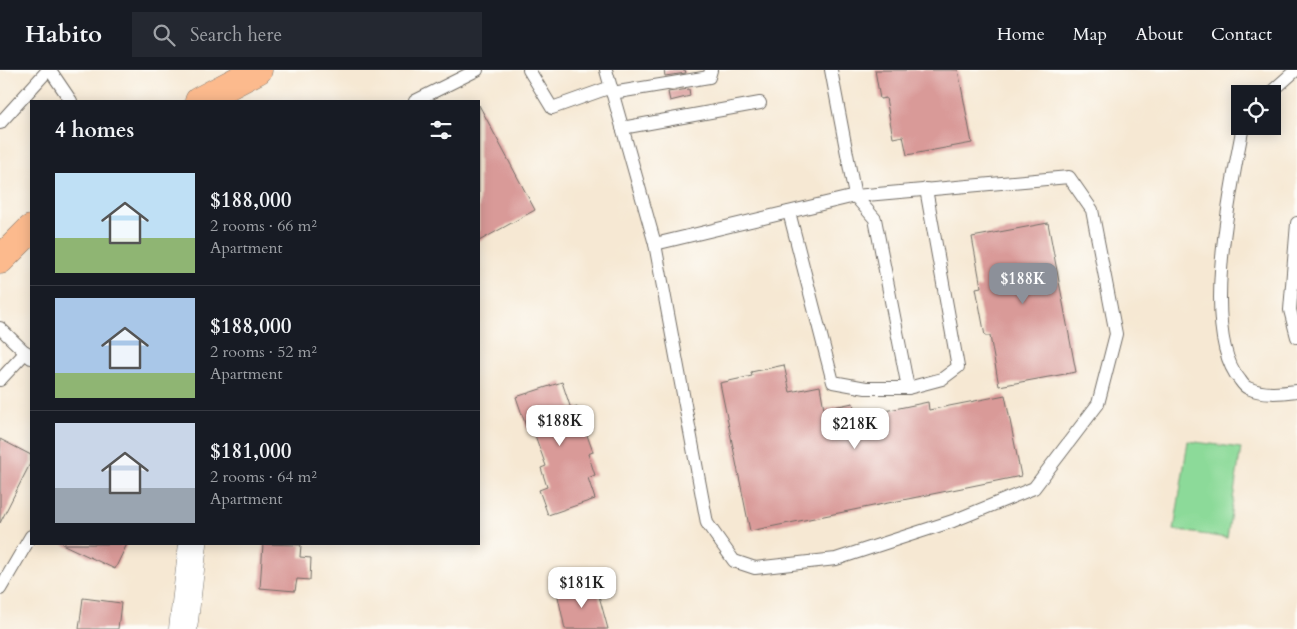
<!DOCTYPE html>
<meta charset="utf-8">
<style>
body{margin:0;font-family:Cardo,serif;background:#242831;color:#f1f3f6;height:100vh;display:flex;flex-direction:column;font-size:19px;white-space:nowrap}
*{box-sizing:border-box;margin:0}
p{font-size:16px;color:#9ea1a6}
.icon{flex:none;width:28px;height:28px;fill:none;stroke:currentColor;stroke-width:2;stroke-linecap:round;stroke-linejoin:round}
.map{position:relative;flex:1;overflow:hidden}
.panel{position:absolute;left:30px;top:30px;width:450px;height:445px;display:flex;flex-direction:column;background:#171b24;border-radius:0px;box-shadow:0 2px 12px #0003}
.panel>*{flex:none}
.fabs{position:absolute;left:1231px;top:15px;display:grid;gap:10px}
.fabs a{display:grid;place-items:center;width:50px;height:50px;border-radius:0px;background:#171b24;box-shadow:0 2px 12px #0003;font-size:25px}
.price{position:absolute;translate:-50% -42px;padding:0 11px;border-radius:10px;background:#fff;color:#222;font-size:16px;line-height:32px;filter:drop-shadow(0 1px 2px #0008)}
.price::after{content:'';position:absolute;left:50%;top:30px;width:15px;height:11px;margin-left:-8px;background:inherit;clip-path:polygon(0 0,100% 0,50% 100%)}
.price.selected{background:#8c9099;color:#fff}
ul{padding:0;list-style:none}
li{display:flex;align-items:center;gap:15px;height:125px;padding:0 25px}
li+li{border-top:1px solid #363941}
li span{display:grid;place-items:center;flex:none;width:140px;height:100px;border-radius:0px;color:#555}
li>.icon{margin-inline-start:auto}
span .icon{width:60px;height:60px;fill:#fffc;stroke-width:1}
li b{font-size:21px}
h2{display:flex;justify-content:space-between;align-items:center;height:60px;padding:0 25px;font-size:21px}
header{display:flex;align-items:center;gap:30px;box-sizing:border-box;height:70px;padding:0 25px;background:#171b24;border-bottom:1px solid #363941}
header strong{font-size:24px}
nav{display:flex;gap:28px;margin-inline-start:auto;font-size:18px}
.search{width:350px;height:45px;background:#242831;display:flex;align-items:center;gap:12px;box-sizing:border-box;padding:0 18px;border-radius:0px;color:#9ea1a6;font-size:19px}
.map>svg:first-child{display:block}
.green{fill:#8cda99;stroke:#5c8262}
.building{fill:#d99a98}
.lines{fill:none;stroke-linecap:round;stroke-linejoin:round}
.service-casing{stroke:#726d66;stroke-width:14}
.tertiary-casing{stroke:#726d66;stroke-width:29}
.primary-casing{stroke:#726d66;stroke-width:29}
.service{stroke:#fff;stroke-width:12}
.tertiary{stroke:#fff;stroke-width:28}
.primary{stroke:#fcba8d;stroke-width:28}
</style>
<header>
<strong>Habito</strong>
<div class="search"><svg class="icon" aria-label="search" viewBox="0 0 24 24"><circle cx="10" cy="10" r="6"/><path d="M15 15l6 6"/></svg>Search here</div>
<nav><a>Home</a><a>Map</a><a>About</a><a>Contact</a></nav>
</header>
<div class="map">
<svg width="1297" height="559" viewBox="0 0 1297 559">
<rect width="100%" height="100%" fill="#fdfcf7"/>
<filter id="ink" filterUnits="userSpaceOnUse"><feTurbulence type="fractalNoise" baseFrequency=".02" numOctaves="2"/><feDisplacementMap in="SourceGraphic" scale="10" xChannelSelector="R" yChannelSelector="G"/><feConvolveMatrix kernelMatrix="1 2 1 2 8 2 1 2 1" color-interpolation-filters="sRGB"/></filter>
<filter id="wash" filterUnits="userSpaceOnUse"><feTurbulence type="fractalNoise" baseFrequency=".0096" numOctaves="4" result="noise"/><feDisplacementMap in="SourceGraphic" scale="20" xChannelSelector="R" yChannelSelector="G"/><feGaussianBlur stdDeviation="1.12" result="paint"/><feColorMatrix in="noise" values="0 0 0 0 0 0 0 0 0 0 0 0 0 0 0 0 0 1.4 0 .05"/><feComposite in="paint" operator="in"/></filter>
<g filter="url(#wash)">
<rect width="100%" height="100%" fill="#f6e8d3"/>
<!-- green -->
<path class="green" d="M1188 371 1241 378 1227 468 1174 460Z"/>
<g id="blocks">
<!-- building -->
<g class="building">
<path d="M664 0H685L686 3 665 6Z"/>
<path d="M875 0H958L972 73 907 85 903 66 893 68 886 28 880 29Z"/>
<path d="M689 19 690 26 670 31 668 22Z"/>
<path d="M479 35 535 140 479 171Z"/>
<path d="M1048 153 1076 302 999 316 990 266H985L976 218 981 217 972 167Z"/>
<path d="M784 295 790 322 820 316 824 339 853 333 856 347 928 332 929 340 1005 325 1021 406 750 461 720 313 752 306 751 302Z"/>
<path d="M562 312 571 339 577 337 593 382 588 384 595 405 588 408 595 429 548 445 539 420 547 417 541 398 546 396 532 357 527 359 516 327Z"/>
<path d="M0 369 31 385V392L0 453Z"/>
<path d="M62 474H127L115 499Z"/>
<path d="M263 474 301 475 300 487 311 488 310 510 297 509 295 521 260 518Z"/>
<path d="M596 515 608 559H565L557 522Z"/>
<path d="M83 528 121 533 118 559H79Z"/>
</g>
</g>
</g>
<g filter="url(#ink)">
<use href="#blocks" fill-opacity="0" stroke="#726d66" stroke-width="1"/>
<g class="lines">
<!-- service casing -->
<g class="service-casing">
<g id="service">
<path d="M50 0 71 31"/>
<path d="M529 0 552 38 611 17"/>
<path d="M606 0 655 174 855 126 831 0"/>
<path d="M612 23 709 7 711 0"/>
<path d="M1269 24 1296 0"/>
<path d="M415 31 477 0"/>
<path d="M0 53 48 0"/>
<path d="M1243 56C1232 114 1199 263 1240 310 1242 313 1245 317 1248 318 1263 325 1281 323 1297 321"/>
<path d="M622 58 760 33"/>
<path d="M789 142 833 312 866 318H908L875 149 855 126"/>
<path d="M1297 153 1290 240 1297 267"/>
<path d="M655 174 707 453 734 491 755 498 836 489 953 451 1034 418 1098 334 1116 264 1092 140 1069 107 855 126"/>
<path d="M0 258 31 288"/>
<path d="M0 310 26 282"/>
<path d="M908 318 942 309 958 297 926 119"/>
<path d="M0 519 31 466"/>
</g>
</g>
<!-- tertiary casing -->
<g class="tertiary-casing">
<path id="tertiary" d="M183 559 193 474"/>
</g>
<!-- primary casing -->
<g class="primary-casing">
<g id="primary">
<path d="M199 31 258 0"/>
<path d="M0 190 31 159"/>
</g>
</g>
<!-- service -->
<use href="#service" class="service"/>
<!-- tertiary -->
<use href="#tertiary" class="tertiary"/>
<!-- primary -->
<use href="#primary" class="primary"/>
</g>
</g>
</svg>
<div class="fabs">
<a><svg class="icon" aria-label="locate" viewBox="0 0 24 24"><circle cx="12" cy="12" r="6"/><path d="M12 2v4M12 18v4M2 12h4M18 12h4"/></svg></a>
</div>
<b class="price selected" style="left:1023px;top:235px">$188K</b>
<b class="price" style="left:560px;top:377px">$188K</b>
<b class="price" style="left:855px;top:380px">$218K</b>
<b class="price" style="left:582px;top:539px">$181K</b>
<section class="panel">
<h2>4 homes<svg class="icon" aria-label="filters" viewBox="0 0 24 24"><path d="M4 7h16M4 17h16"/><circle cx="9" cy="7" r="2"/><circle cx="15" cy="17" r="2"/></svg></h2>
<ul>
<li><span style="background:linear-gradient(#bfe0f5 65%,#8fb573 0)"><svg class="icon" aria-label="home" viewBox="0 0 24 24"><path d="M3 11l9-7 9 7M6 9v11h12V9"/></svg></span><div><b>$188,000</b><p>2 rooms · 66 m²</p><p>Apartment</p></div></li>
<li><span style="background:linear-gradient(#a9c7e8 75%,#8fb573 0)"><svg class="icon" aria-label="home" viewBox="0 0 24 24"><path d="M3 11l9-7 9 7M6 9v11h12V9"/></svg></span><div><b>$188,000</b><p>2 rooms · 52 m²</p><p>Apartment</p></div></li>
<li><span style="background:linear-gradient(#c9d6e8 65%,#9aa5b1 0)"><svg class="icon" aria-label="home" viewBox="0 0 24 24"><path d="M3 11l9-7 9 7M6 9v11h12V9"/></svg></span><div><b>$181,000</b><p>2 rooms · 64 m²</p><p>Apartment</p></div></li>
</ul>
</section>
</div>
